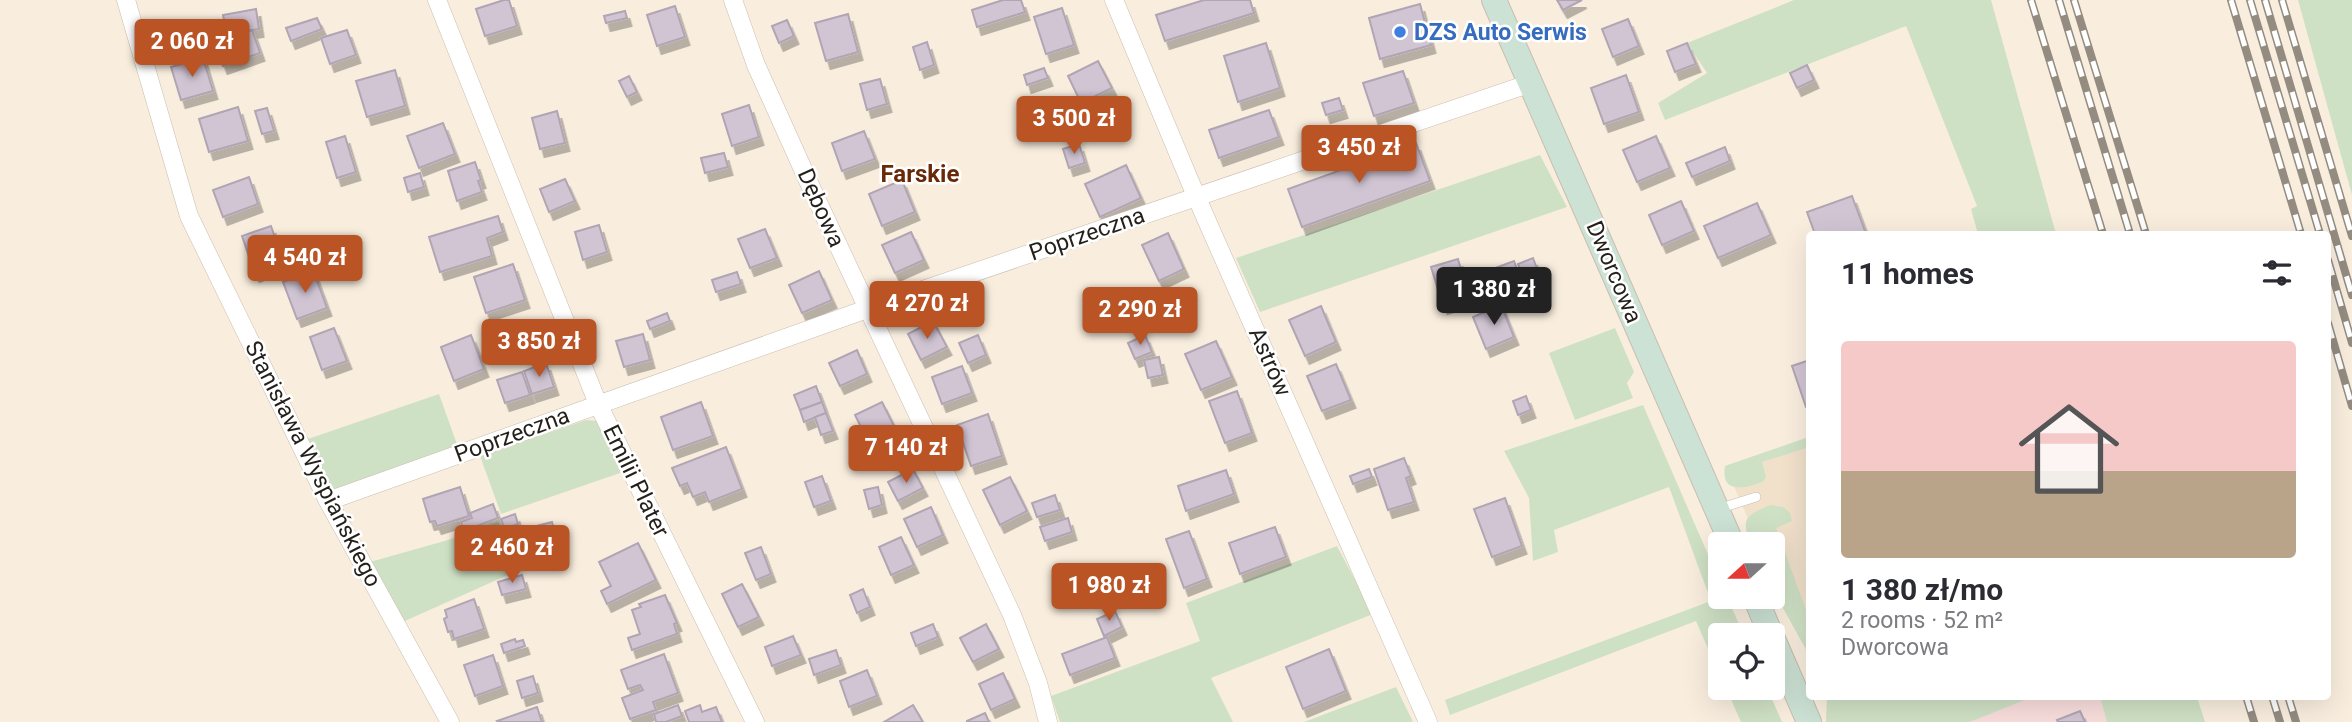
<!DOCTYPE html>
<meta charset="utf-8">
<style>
body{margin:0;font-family:Roboto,sans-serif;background:#f7f7f7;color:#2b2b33;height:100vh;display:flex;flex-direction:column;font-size:26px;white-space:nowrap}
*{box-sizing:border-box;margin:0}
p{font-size:23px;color:#7c7c81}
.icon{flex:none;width:38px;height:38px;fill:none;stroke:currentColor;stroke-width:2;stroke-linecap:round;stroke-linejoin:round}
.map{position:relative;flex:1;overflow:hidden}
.panel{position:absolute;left:1806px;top:231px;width:525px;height:469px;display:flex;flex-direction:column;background:#fff;border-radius:7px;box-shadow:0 7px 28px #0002}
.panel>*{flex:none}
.needle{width:46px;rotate:249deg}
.buttons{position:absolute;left:1708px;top:532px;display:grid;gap:14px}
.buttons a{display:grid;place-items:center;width:77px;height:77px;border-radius:7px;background:#fff;box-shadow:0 7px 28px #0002;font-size:35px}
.price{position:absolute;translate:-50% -60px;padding:0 16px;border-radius:7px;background:#ba5425;color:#fff;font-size:23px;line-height:46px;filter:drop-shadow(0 2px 4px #0008)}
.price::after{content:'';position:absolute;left:50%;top:42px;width:21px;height:16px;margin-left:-10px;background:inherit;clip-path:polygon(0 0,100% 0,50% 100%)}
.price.active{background:#222;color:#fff}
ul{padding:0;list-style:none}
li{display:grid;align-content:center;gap:14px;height:371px;padding:0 35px}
li span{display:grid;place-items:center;height:217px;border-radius:7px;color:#555}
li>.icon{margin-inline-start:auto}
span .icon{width:126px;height:126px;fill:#fffc;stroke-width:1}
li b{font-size:30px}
h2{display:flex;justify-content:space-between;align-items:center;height:84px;padding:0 35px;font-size:30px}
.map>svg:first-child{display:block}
.built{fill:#f1e1cb}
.industrial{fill:#f9dedc}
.green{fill:#cfe1c5}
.building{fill:#d1c5d4;stroke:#b1a5b4;stroke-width:2;filter:url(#shadow)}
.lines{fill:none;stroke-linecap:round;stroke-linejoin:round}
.service-casing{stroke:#c9bdaf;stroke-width:10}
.minor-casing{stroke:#c9bdaf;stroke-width:19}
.secondary-casing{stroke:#c9bdaf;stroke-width:26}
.service{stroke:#fff;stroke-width:9}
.minor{stroke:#fff;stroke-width:18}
.secondary{stroke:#cce2d4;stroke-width:24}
.rail-casing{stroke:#948c81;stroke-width:8}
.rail{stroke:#fff;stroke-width:5;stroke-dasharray:16;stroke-linecap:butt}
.shop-dot{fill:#3f7fe0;stroke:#fff;stroke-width:2.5}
.labels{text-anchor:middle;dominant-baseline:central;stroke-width:5;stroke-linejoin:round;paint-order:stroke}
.shop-label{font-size:23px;font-weight:bold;fill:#366cbe;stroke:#fff;text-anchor:start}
.street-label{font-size:23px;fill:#231f1a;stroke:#fff}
.neighbourhood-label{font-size:24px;font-weight:bold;fill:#692909;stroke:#fff}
</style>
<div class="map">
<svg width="2352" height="722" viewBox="0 0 2352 722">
<defs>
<filter id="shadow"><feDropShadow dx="4.5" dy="8" stdDeviation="0" flood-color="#0004"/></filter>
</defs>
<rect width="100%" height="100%" fill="#f9eede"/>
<!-- built -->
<path class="built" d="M1809 437V629L1773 544H1759L1725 466Z"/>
<!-- industrial -->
<path class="industrial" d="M2032 696 2100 697 2107 722H1970Z"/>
<!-- green -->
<g class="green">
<path d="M1794 0H1991L2056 234H1978L1971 209 1977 206 1906 26 1665 120 1658 103 1707 73 1687 43Z"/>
<path d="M2298 0H2352V195Z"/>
<path d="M1540 155 1567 207 1260 312 1236 258Z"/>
<path d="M1615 328 1634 372 1627 383 1633 398 1575 420 1549 353Z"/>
<path d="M439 394 458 447 330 494 305 440Z"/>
<path d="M1643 405 1720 582V597H1727L1744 635H1720V676L1696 621 1450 715 1445 700 1711 601 1669 487 1554 530 1558 552 1533 561 1529 498 1504 451Z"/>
<path d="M586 420 597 421 623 472 501 514 480 456Z"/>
<path d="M1809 437V447L1762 462 1766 477 1764 481C1748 488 1720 496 1725 466Z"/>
<path d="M1770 505 1783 507 1790 513 1792 521 1776 528 1809 618V655L1773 590V544H1751C1740 519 1746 515 1770 505Z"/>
<path d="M498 522 504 535 514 533 528 566 396 625 370 562 448 540Z"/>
<path d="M1337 546 1373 614 1211 678 1233 722H1060L1051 696 1200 641 1186 603Z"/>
<path d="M1396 687 1413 722H1304Z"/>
<path d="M1726 688H1767L1782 722H1741Z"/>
<path d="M1827 697H2032L1970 722H1826Z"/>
<path d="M2100 697H2197L2205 722H2107Z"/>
</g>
<!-- building -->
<g class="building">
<path d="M504 0H509L517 26 485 36 476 9Z"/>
<path d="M1003 0H1021L1025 12 977 27 972 10Z"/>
<path d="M1204 0H1250L1254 13 1165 41 1156 15Z"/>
<path d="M1557 0H1582L1563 10Z"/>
<path d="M1420 4 1431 45 1380 59 1369 18Z"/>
<path d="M675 6 685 37 657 46 647 15Z"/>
<path d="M1062 8 1074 45 1046 54 1034 17Z"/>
<path d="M256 9 259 29 227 34 223 15Z"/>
<path d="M625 11 627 18 606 23 604 16Z"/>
<path d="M848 14 858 52 826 61 815 23Z"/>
<path d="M317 18 322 29 291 41 286 28Z"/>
<path d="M1628 19 1639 46 1613 57 1602 29Z"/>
<path d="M787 20 794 36 779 43 772 26Z"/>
<path d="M252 30 260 53 223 66 215 44Z"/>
<path d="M347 30 356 55 330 64 321 38Z"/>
<path d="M927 42 934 65 920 70 913 47Z"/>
<path d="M1266 43 1280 88 1238 102 1224 56Z"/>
<path d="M1687 43 1696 64 1675 72 1667 51Z"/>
<path d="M203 58 213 91 181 100 171 67Z"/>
<path d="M1098 61 1112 88 1081 103 1068 76Z"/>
<path d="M1807 65 1814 80 1797 88 1790 73Z"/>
<path d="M1044 68 1048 78 1027 85 1024 75Z"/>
<path d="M395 70 405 106 367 117 356 81Z"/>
<path d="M1403 71 1414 103 1374 116 1363 83Z"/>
<path d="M1626 75 1639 112 1604 124 1591 88Z"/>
<path d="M629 76 637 92 627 97 619 81Z"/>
<path d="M880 79 887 104 867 110 860 84Z"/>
<path d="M1339 98 1343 110 1326 115 1322 103Z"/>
<path d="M1062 101 1066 116 1044 122 1040 107Z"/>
<path d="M749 105 759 137 732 146 722 114Z"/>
<path d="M238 107 248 141 209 152 199 119Z"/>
<path d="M267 108 274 131 262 134 255 111Z"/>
<path d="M1269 110 1279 137 1219 158 1209 130Z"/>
<path d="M557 111 565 143 540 149 532 118Z"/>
<path d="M443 123 455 154 419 168 407 136Z"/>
<path d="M864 131 875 159 842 171 832 143Z"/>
<path d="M345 136 356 172 337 178 326 142Z"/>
<path d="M1656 136 1670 168 1637 182 1623 150Z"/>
<path d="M1416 143 1430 181 1302 227 1288 189Z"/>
<path d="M1079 144 1085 163 1069 168 1063 149Z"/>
<path d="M1725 147 1730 161 1692 177 1686 163Z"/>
<path d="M724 153 728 167 705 173 701 158Z"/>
<path d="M475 162 481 180 478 181 482 192 457 201 448 171Z"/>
<path d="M1126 165 1141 198 1100 217 1085 184Z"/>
<path d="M420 173 424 187 408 192 404 178Z"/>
<path d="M249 177 258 204 223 217 213 190Z"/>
<path d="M565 179 575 201 549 212 540 189Z"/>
<path d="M902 180 915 212 882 226 869 194Z"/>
<path d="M1852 196 1866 234H1815L1807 212Z"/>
<path d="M1681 201 1694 231 1662 245 1649 215Z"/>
<path d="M1757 203 1771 235 1718 258 1704 226Z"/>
<path d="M498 216 503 232 487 238 492 256 440 272 429 237Z"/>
<path d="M599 225 607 252 583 260 575 232Z"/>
<path d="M271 226 284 263 255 274 242 236Z"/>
<path d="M765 229 777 258 750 268 738 239Z"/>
<path d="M911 232 924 260 895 273 882 245Z"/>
<path d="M1168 233 1184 269 1159 281 1142 245Z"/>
<path d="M314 237 324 264 308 270 298 243Z"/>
<path d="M1533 258 1541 279 1526 285 1518 264Z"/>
<path d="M1458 259 1469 298 1443 306 1431 267Z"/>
<path d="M1514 261 1521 281 1501 288 1495 268Z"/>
<path d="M513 264 525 300 486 313 474 277Z"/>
<path d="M313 270 327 308 297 319 283 282Z"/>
<path d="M819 271 832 300 802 313 789 285Z"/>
<path d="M737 272 741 284 716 292 712 280Z"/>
<path d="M1501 305 1514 337 1486 349 1473 317Z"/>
<path d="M1321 306 1336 342 1305 356 1289 320Z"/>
<path d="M667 313 670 321 650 329 647 321Z"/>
<path d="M933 321 947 347 921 360 908 334Z"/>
<path d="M334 328 347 361 322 370 310 337Z"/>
<path d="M643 334 650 360 624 367 616 341Z"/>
<path d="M471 335 484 369 454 381 441 347Z"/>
<path d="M978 335 986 355 968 363 959 343Z"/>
<path d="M1145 335 1152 352 1135 359 1128 343Z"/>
<path d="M1216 341 1232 377 1201 390 1185 354Z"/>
<path d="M857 350 867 374 840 386 829 363Z"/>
<path d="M1159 357 1163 375 1148 378 1144 360Z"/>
<path d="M1810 360V406L1806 407 1792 366Z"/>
<path d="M546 363 554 387 532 394 524 371Z"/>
<path d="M1336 364 1351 400 1322 411 1307 376Z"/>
<path d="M962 366 972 393 942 404 932 377Z"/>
<path d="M522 372 530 395 505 403 497 380Z"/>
<path d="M816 386 822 402 800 410 794 395Z"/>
<path d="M1237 391 1252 433 1225 443 1209 401Z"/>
<path d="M1526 396 1531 410 1518 415 1513 401Z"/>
<path d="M701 402 713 436 673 450 661 417Z"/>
<path d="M822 402 826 413 804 422 800 410Z"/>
<path d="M882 402 897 432 870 445 855 415Z"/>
<path d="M826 413 833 431 821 435 815 417Z"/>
<path d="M988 414 1002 456 971 466 957 425Z"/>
<path d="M726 447 742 489 709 502 705 492 693 497 687 483 680 486 672 468Z"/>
<path d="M1404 458 1411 476 1406 478 1414 502 1388 510 1374 469Z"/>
<path d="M913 469 923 488 898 501 888 482Z"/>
<path d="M1369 469 1372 477 1353 484 1350 476Z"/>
<path d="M1226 470 1234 494 1186 511 1178 486Z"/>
<path d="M822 476 831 501 814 507 805 482Z"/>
<path d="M1010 477 1027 511 1000 525 983 490Z"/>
<path d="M460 487 469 516 437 526 435 521 430 522 423 499Z"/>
<path d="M878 487 882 505 869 509 864 490Z"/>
<path d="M1055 495 1060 510 1037 517 1032 503Z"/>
<path d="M1505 498 1522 546 1492 557 1474 509Z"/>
<path d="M493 504 498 518 464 531 461 522 472 518 470 513Z"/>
<path d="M931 507 943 535 917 547 904 519Z"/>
<path d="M515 514 518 524 505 529 501 519Z"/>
<path d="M1068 518 1072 532 1045 541 1040 527Z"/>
<path d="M552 522 559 548 528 556 523 538 531 536 529 528Z"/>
<path d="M1275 527 1286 557 1240 574 1229 543Z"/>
<path d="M1189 531 1207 579 1184 588 1166 539Z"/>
<path d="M901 537 914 565 891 575 879 547Z"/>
<path d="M638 543 656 580 607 604 601 591 611 586 599 562Z"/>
<path d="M761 547 771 574 756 580 745 553Z"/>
<path d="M1123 564 1129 580 1114 585 1109 570Z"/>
<path d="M522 575 526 589 502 595 498 582Z"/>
<path d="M742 584 759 617 738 627 722 594Z"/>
<path d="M863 589 870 607 857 613 850 595Z"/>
<path d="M665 595 677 623 674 624 677 634 632 650 628 638 640 634 632 610 641 607 639 604Z"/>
<path d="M474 599 484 629 454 639 452 631 448 632 444 619 447 617 445 610Z"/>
<path d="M1115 611 1122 627 1104 636 1097 619Z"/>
<path d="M933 624 938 637 916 646 911 633Z"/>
<path d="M986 624 999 649 973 662 960 638Z"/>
<path d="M793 636 801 655 772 666 765 647Z"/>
<path d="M1107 637 1115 658 1070 675 1062 654Z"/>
<path d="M515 639 516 642 523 640 525 646 504 653 501 644Z"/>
<path d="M1329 649 1346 691 1303 709 1286 667Z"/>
<path d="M836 650 841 665 814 675 809 659Z"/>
<path d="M664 654 678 693 653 702 656 710 630 719 622 698 643 690 640 685 628 689 621 670Z"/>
<path d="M493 655 503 686 475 696 464 665Z"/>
<path d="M867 670 877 696 849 707 840 681Z"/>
<path d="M1003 673 1015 699 991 710 979 684Z"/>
<path d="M533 676 538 693 522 698 517 681Z"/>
<path d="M678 705 682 716 666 722H656L654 714Z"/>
<path d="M700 705 702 712 716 707 722 722H689L685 711Z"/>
<path d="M913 705 923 722H884Z"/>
<path d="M537 707 542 722H498L497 721Z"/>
<path d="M2080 711 2085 722H2058L2057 720Z"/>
<path d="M985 713 989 722H967V721Z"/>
</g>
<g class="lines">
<!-- service casing -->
<g class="service-casing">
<path id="service" d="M1718 509 1756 497"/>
</g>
<!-- minor casing -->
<g class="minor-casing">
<g id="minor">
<path d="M126 0 189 216 328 501 450 722"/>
<path d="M437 0 598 404 755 722"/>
<path d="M733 0 756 65 815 196 1012 615 1038 683 1048 722"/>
<path d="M1114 0 1196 196 1428 722"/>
<path d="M328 501 867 309 1531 83"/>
</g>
</g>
<!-- secondary casing -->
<g class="secondary-casing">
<g id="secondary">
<path d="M1494 0 1732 544"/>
<path d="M1755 597 1771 635"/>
<path d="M1773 639 1809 722"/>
</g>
</g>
<!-- service -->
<use href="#service" class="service"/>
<!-- minor -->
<use href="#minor" class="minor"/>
<!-- secondary -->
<use href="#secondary" class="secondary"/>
<!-- rail casing -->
<g class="rail-casing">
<g id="rail">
<path d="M2031 0 2103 234"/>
<path d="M2059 0 2130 234"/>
<path d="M2074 0 2146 234"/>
<path d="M2231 0 2301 234"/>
<path d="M2250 0 2320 234"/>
<path d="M2265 0 2352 295"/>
<path d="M2282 0 2352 236"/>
<path d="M2328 260 2352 343"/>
<path d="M2328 323 2352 406"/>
<path d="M2246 696 2254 722"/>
<path d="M2272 696 2280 722"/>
<path d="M2288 696 2296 722"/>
</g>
</g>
<!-- rail -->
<use href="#rail" class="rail"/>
</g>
<!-- markers -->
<circle class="shop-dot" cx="1400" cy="32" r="7"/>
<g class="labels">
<!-- shop labels -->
<g class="shop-label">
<text x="1414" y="32">DZS Auto Serwis</text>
</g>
<!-- street labels -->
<g class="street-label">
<text transform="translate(821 208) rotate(66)">Dębowa</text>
<text transform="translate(1087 234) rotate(-19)">Poprzeczna</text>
<text transform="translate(1614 272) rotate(67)">Dworcowa</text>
<text transform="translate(1270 362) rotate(66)">Astrów</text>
<text transform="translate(512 435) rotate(-20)">Poprzeczna</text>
<text transform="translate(313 464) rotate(63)">Stanisława Wyspiańskiego</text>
<text transform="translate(636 481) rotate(64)">Emilii Plater</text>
</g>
<!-- neighbourhood labels -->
<g class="neighbourhood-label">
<text x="920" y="174">Farskie</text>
</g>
</g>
</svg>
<div class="buttons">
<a><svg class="needle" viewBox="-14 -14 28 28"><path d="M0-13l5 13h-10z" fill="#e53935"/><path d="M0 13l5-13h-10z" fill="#7c7c81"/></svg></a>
<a><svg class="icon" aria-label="locate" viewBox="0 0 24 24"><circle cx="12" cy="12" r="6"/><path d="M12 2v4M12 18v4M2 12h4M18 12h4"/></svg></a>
</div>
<b class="price" style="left:192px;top:79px">2 060 zł</b>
<b class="price" style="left:1074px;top:156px">3 500 zł</b>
<b class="price" style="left:1359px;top:185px">3 450 zł</b>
<b class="price" style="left:305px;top:295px">4 540 zł</b>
<b class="price active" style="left:1494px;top:327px">1 380 zł</b>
<b class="price" style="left:927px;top:341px">4 270 zł</b>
<b class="price" style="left:1140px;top:347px">2 290 zł</b>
<b class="price" style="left:539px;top:379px">3 850 zł</b>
<b class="price" style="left:906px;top:485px">7 140 zł</b>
<b class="price" style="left:512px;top:585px">2 460 zł</b>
<b class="price" style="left:1109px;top:623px">1 980 zł</b>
<section class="panel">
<h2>11 homes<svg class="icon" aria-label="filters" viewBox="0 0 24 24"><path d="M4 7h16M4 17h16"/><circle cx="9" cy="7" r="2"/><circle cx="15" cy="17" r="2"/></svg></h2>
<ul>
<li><span style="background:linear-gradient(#f6c9c9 60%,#b9a48a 0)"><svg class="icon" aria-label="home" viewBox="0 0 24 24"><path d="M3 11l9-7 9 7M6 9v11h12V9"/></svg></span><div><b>1 380 zł/mo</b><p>2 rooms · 52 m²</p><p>Dworcowa</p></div></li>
</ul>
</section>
</div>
